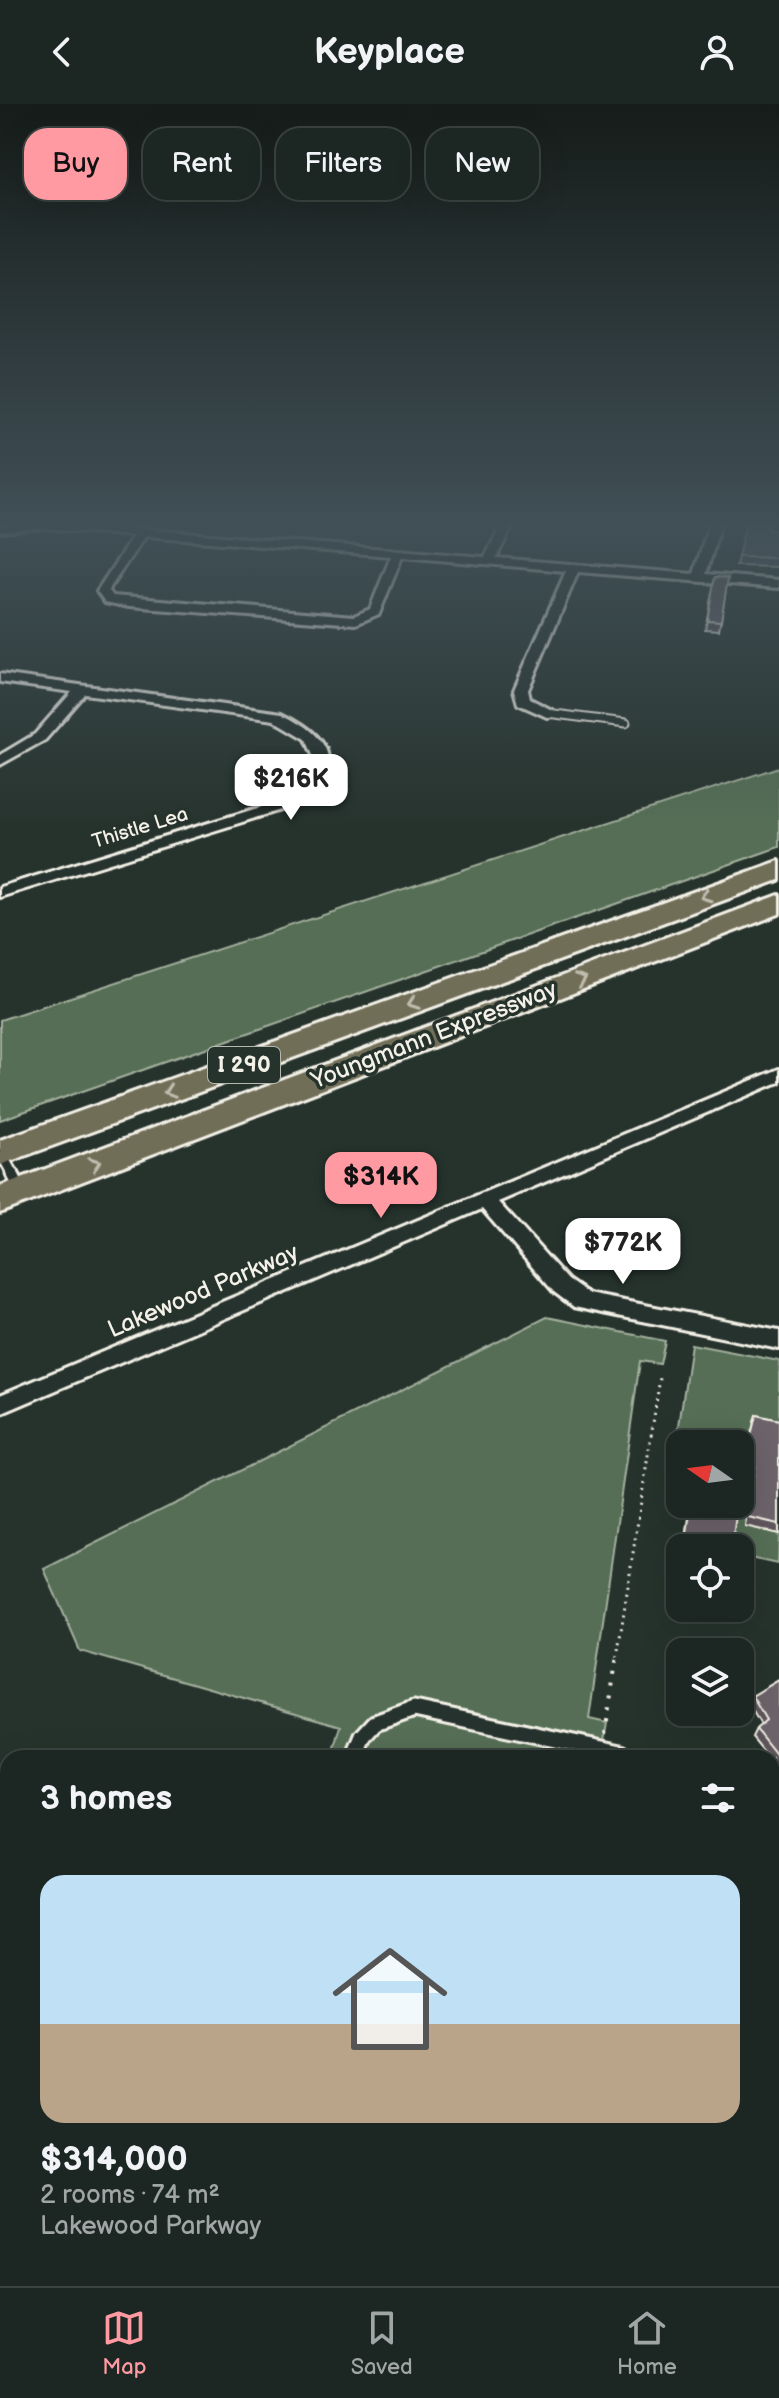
<!DOCTYPE html>
<meta charset="utf-8">
<style>
body{margin:0;font-family:"Balsamiq Sans",sans-serif;background:#29322f;color:#f1f3f6;height:100vh;display:flex;flex-direction:column;font-size:30px;white-space:nowrap}
*{box-sizing:border-box;margin:0}
p{font-size:26px;color:#a0a5a5}
.icon{flex:none;width:44px;height:44px;fill:none;stroke:currentColor;stroke-width:2;stroke-linecap:round;stroke-linejoin:round}
.map{position:relative;flex:1;overflow:hidden}
.side{position:absolute;left:0px;top:1646px;width:780px;height:536px;display:flex;flex-direction:column;background:#1c2622;border-radius:24px 24px 0 0;box-shadow:0 8px 32px #0002,0 0 0 2px #3a4340}
.side>*{flex:none}
.top-card{position:absolute;left:24px;top:24px;width:732px;height:72px;display:flex;gap:16px}
.needle{width:52px;rotate:284deg}
.buttons{position:absolute;left:666px;top:1326px;display:grid;gap:16px}
.buttons a{display:grid;place-items:center;width:88px;height:88px;border-radius:16px;background:#1c2622;box-shadow:0 8px 32px #0002,0 0 0 2px #3a4340;font-size:40px}
.price{position:absolute;translate:-50% -68px;padding:0 18px;border-radius:16px;background:#fff;color:#222;font-size:26px;line-height:52px;filter:drop-shadow(0 2px 4px #0008)}
.price::after{content:'';position:absolute;left:50%;top:48px;width:24px;height:18px;margin-left:-12px;background:inherit;clip-path:polygon(0 0,100% 0,50% 100%)}
.price.on{background:#ff9aa2;color:#111}
ul{padding:0;list-style:none}
li{display:grid;align-content:center;gap:16px;height:424px;padding:0 40px}
li+li{border-top:2px solid #3a4340}
li span{display:grid;place-items:center;height:248px;border-radius:24px;color:#555}
li>.icon{margin-inline-start:auto}
span .icon{width:144px;height:144px;fill:#fffc;stroke-width:1}
li b{font-size:34px}
h2{display:flex;justify-content:space-between;align-items:center;height:96px;padding:0 40px;font-size:34px}
.pill{padding:0 28px;border-radius:24px;background:#1c2622;box-shadow:0 8px 32px #0002,0 0 0 2px #3a4340;font-size:28px;line-height:72px}
.pill.on{background:#ff9aa2;color:#111}
header{display:flex;justify-content:space-between;align-items:center;height:104px;padding:0 40px;background:#1c2622;font-size:36px;font-weight:600}
.tab-bar{display:flex;justify-content:space-around;align-items:center;height:112px;border-top:2px solid #3a4340;background:#1c2622;font-size:22px;color:#a0a5a5}
.tab-bar a{display:grid;justify-items:center;gap:4px}
.tab-bar .on{color:#ff9aa2}
.map>svg:first-child{display:block}
.green{fill:#556e54;stroke:#a4b09e;stroke-width:2}
.lines{fill:none;stroke-linecap:round;stroke-linejoin:round}
.lane-far3-casing{stroke:#f4f1e8;stroke-width:11}
.lane-far2-casing{stroke:#f4f1e8;stroke-width:14}
.lane-far1-casing{stroke:#f4f1e8;stroke-width:17}
.lane-casing{stroke:#f4f1e8;stroke-width:21}
.street-casing{stroke:#f4f1e8;stroke-width:6}
.highway-casing{stroke:#f4f1e8;stroke-width:6}
.path-far1{stroke:#f4f1e8;stroke-width:3;stroke-dasharray:2 5;stroke-linecap:butt}
.path{stroke:#f4f1e8;stroke-width:4;stroke-dasharray:3 9;stroke-linecap:butt}
.lane-far3{stroke:#26332d;stroke-width:7}
.lane-far2{stroke:#26332d;stroke-width:9}
.lane-far1{stroke:#26332d;stroke-width:11}
.lane{stroke:#26332d;stroke-width:15}
.street{fill:#26332d;fill-rule:evenodd}
.highway{fill:#716e59;fill-rule:evenodd}
.wall{fill:#5e565c;stroke:#f4f1e8;stroke-width:2}
.building{fill:#6d646b;stroke:#f4f1e8;stroke-width:2}
.oneway{stroke:#c0bdaf}
.labels{text-anchor:middle;dominant-baseline:central;stroke-width:7;stroke-linejoin:round;paint-order:stroke}
.far-street-label{font-size:20px;fill:#f4f1e8;stroke:#26332d}
.shield{fill:#26332d;stroke:#b6b8b0;stroke-width:2}
.shield-label{font-size:22px;font-weight:bold;fill:#f4f1e8}
.street-label{font-size:24px;fill:#f4f1e8;stroke:#26332d}
</style>
<header><svg class="icon" aria-label="back" viewBox="0 0 24 24"><path d="M15 5l-7 7 7 7"/></svg>Keyplace<svg class="icon" aria-label="person" viewBox="0 0 24 24"><circle cx="12" cy="8" r="4"/><path d="M4 21q1-7 8-7t8 7"/></svg></header>
<div class="map">
<svg width="779" height="2182" viewBox="0 0 779 2182">
<rect width="100%" height="100%" fill="#26332d"/>
<filter id="ink" filterUnits="userSpaceOnUse"><feTurbulence type="fractalNoise" baseFrequency=".0125" numOctaves="2"/><feDisplacementMap in="SourceGraphic" scale="16" xChannelSelector="R" yChannelSelector="G"/><feConvolveMatrix kernelMatrix="1 2 1 2 8 2 1 2 1" color-interpolation-filters="sRGB"/></filter>
<g filter="url(#ink)">
<!-- green -->
<g class="green">
<path d="M779 663V743L0 1016V916Z"/>
<path d="M547 1213 665 1237 660 1260 640 1257 589 1615 607 1619 601 1654H332L341 1622 80 1547 44 1465Z"/>
<path d="M691 1240 779 1257V1326L743 1365 752 1368 745 1422 779 1430 778 1460 740 1452V1444H730L732 1421 689 1411 690 1400H740V1340H680V1350L675 1349Z"/>
</g>
<g class="lines">
<!-- lane-far3 casing -->
<g class="lane-far3-casing">
<path id="lane-far3" d="M547 609 626 619"/>
</g>
<!-- lane-far2 casing -->
<g class="lane-far2-casing">
<path id="lane-far2" d="M1 1049 13 1071"/>
</g>
<!-- lane-far1 casing -->
<g class="lane-far1-casing">
<path id="lane-far1" d="M12 1069 21 1086"/>
</g>
<!-- lane casing -->
<g class="lane-casing">
<g id="lane">
<path d="M354 1654 363 1632 375 1619 414 1605 621 1649"/>
<path d="M772 1707 779 1708"/>
</g>
</g>
<!-- street casing -->
<g class="street-casing">
<g id="street">
<path d="M28 419H61L485 453 502 419H514L496 454 694 470 709 419H721L706 470 779 476V484L578 468 528 586 530 595 552 606V612L547 613 518 600 514 586 566 467 402 453 379 510 356 520 129 503 105 498 97 487 133 432 43 424 0 428V422ZM144 433 391 452 370 505 354 512 113 492 109 487 111 482Z"/>
<path d="M0 570 282 609C343 638 343 673 284 705L0 793V783L274 699 306 677 315 656 306 635 274 616 85 590 45 636 0 661V651L35 630 72 588 0 578Z"/>
<path d="M779 965V978L498 1098 568 1176 588 1190 779 1227V1245L574 1203 554 1188 482 1105 0 1310V1291Z"/>
<path d="M0 1768 8 1770V1798L0 1796Z"/>
<path d="M308 2174H342L340 2182H306Z"/>
</g>
</g>
<!-- highway casing -->
<g class="highway-casing">
<g id="highway">
<path d="M779 757V776L0 1061V1036Z"/>
<path d="M779 791V810L0 1109V1082Z"/>
</g>
</g>
<!-- path-far1 -->
<g class="path-far1">
<path d="M673 1347 680 1349"/>
<path d="M617 1553 660 1274"/>
</g>
<!-- path -->
<g class="path">
<path d="M605 1630 617 1551"/>
<path d="M484 1654 489 1649 509 1654"/>
</g>
<!-- lane-far3 -->
<use href="#lane-far3" class="lane-far3"/>
<!-- lane-far2 -->
<use href="#lane-far2" class="lane-far2"/>
<!-- lane-far1 -->
<use href="#lane-far1" class="lane-far1"/>
<!-- lane -->
<use href="#lane" class="lane"/>
<!-- street -->
<use href="#street" class="street"/>
<!-- highway -->
<use href="#highway" class="highway"/>
</g>
<!-- wall -->
<g class="wall">
<path d="M779 427V463L736 462 738 453Z"/>
<path d="M715 473 728 474 719 526 705 525Z"/>
<path d="M756 1311 779 1316V1430L745 1422 752 1368 742 1365Z"/>
<path d="M691 1401 732 1440 730 1444H704L685 1440Z"/>
<path d="M779 1576V1667L772 1658V1654H769L752 1633 756 1625 761 1621 749 1601 752 1592Z"/>
</g>
<!-- building -->
<g class="building">
<path d="M746 419H768L767 425 779 427V454L738 453Z"/>
<path d="M715 473 728 474 721 517 707 516Z"/>
<path d="M756 1311 779 1316V1420L748 1413 755 1359 745 1356Z"/>
<path d="M691 1401 736 1411 732 1440 687 1430Z"/>
<path d="M779 1576V1654L756 1625 766 1616 752 1592Z"/>
</g>
<!-- one-way arrows -->
<defs><path id="oneway-chevron" d="M-2-3.5L2.5 0L-2 3.5" fill="none" stroke-width="1.6" stroke-linecap="round" stroke-linejoin="round" transform="scale(2)"/></defs>
<g class="oneway">
<use href="#oneway-chevron" transform="translate(706 792) rotate(160)"/>
<use href="#oneway-chevron" transform="translate(581 876) rotate(-21)"/>
<use href="#oneway-chevron" transform="translate(413 899) rotate(160)"/>
<use href="#oneway-chevron" transform="translate(169 988) rotate(160)"/>
<use href="#oneway-chevron" transform="translate(95 1060) rotate(-21)"/>
</g>
</g>
<!-- sky -->
<linearGradient id="sky" x2="0" y2="1"><stop stop-color="#151c19"/><stop offset="0.58" stop-color="#415057"/><stop offset="1" stop-color="#415057" stop-opacity="0"/></linearGradient>
<rect width="779" height="724" fill="url(#sky)"/>
<g class="labels">
<!-- far-street labels -->
<g class="far-street-label">
<text transform="translate(140 724) rotate(-17)">Thistle Lea</text>
</g>
<!-- shield labels -->
<rect class="shield" x="208" y="943" width="72" height="36" rx="6"/>
<g class="shield-label">
<text x="244" y="961">I 290</text>
</g>
<!-- street labels -->
<g class="street-label">
<text transform="translate(434 931) rotate(-21)">Youngmann Expressway</text>
<text transform="translate(203 1187) rotate(-23)">Lakewood Parkway</text>
</g>
</g>
</svg>
<div class="buttons">
<a><svg class="needle" viewBox="-14 -14 28 28"><path d="M0-13l5 13h-10z" fill="#e53935"/><path d="M0 13l5-13h-10z" fill="#a0a5a5"/></svg></a>
<a><svg class="icon" aria-label="locate" viewBox="0 0 24 24"><circle cx="12" cy="12" r="6"/><path d="M12 2v4M12 18v4M2 12h4M18 12h4"/></svg></a>
<a><svg class="icon" aria-label="layers" viewBox="0 0 24 24"><path d="M12 4l9 5-9 5-9-5zM3 14l9 5 9-5"/></svg></a>
</div>
<b class="price" style="left:291px;top:718px">$216K</b>
<b class="price on" style="left:381px;top:1116px">$314K</b>
<b class="price" style="left:623px;top:1182px">$772K</b>
<div class="top-card">
<a class="pill on">Buy</a>
<a class="pill">Rent</a>
<a class="pill">Filters</a>
<a class="pill">New</a>
</div>
<section class="side">
<h2>3 homes<svg class="icon" aria-label="filters" viewBox="0 0 24 24"><path d="M4 7h16M4 17h16"/><circle cx="9" cy="7" r="2"/><circle cx="15" cy="17" r="2"/></svg></h2>
<ul>
<li><span style="background:linear-gradient(#bfe0f5 60%,#b9a48a 0)"><svg class="icon" aria-label="home" viewBox="0 0 24 24"><path d="M3 11l9-7 9 7M6 9v11h12V9"/></svg></span><div><b>$314,000</b><p>2 rooms · 74 m²</p><p>Lakewood Parkway</p></div></li>
</ul>
</section>
</div>
<nav class="tab-bar">
<a class="on"><svg class="icon" aria-label="map" viewBox="0 0 24 24"><path d="M3 6l6-2 6 2 6-2v14l-6 2-6-2-6 2zM9 4v14M15 6v14"/></svg>Map</a>
<a><svg class="icon" aria-label="saved" viewBox="0 0 24 24"><path d="M7 4h10v16l-5-4-5 4z"/></svg>Saved</a>
<a><svg class="icon" aria-label="home" viewBox="0 0 24 24"><path d="M3 11l9-7 9 7M6 9v11h12V9"/></svg>Home</a>
</nav>
